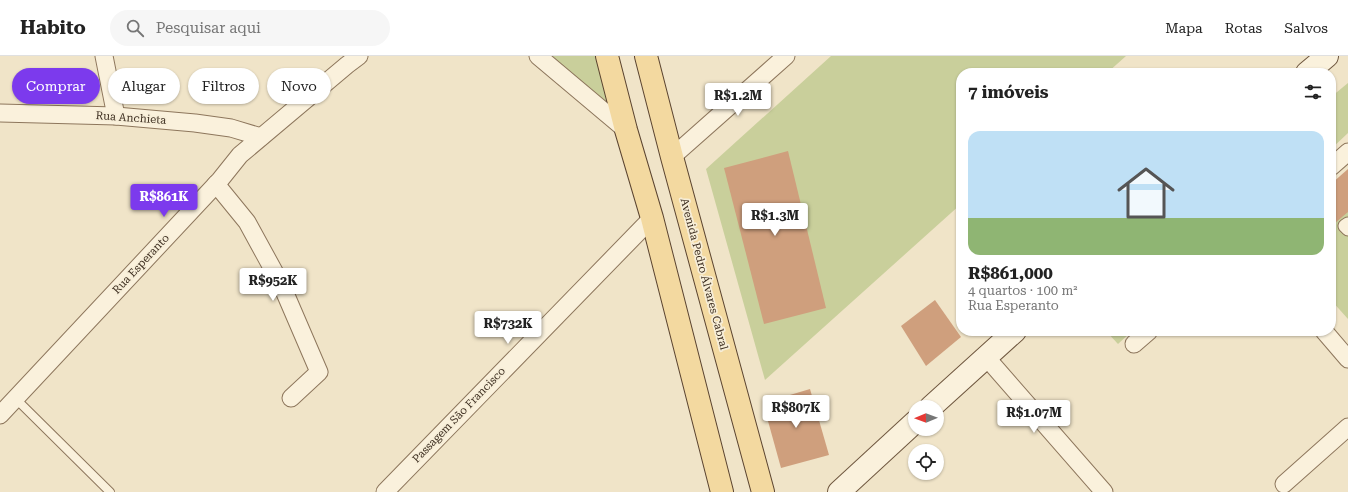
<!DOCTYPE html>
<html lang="pt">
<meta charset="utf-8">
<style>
body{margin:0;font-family:"Roboto Serif",serif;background:#f6f6f6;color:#222;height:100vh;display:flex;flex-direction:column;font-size:15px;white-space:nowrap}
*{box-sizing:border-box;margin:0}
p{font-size:13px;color:#767676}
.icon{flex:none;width:22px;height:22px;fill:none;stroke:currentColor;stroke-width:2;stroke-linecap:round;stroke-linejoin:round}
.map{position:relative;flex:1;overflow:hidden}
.panel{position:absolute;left:956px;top:12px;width:380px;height:268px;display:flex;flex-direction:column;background:#fff;border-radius:16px;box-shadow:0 1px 3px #0004}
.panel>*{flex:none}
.guide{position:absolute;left:12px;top:12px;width:380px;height:36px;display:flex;gap:8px}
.needle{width:26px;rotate:269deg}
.tools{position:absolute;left:908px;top:344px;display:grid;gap:8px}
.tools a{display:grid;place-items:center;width:36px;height:36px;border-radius:50%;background:#fff;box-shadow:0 1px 3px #0004;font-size:20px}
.price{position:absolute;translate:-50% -34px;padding:0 9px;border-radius:4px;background:#fff;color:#222;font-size:13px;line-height:26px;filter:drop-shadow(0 1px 2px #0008)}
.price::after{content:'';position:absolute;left:50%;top:24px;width:12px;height:9px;margin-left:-6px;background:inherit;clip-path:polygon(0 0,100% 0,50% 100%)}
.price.on{background:#7c3aed;color:#fff}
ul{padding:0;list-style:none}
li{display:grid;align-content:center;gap:8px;height:212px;padding:0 12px}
li span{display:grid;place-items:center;height:124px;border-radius:12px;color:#555}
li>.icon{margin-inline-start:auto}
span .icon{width:72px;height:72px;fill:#fffc;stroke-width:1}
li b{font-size:17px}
h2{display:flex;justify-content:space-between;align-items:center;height:48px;padding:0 12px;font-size:17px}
.pill{padding:0 14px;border-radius:18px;background:#fff;box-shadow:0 1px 3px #0004;font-size:14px;line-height:36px}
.pill.on{background:#7c3aed;color:#fff}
header{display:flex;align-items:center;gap:24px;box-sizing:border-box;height:56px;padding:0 20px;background:#fff;border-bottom:1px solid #e0e0e0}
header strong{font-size:19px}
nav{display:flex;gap:22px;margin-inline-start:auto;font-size:14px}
.search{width:280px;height:36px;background:#f6f6f6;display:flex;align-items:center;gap:10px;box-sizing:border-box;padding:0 14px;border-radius:22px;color:#767676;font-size:15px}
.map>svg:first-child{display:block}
.green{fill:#c9cf9b}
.building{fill:#cf9f7d}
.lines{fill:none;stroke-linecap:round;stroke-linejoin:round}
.service-casing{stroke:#8d765c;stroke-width:10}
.pedestrian-casing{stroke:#8d765c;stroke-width:15}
.minor-casing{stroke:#8d765c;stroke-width:19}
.secondary-casing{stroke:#6f573f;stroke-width:24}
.primary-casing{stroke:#5b4430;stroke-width:24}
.service{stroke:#faf1dc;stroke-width:8}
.pedestrian{stroke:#faf1dc;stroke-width:13}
.minor{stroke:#faf1dc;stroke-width:17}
.secondary{stroke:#faf1dc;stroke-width:22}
.primary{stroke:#f3d9a0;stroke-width:22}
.labels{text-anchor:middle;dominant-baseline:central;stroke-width:3.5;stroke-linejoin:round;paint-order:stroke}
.street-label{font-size:11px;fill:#3d2e20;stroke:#f7eed8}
</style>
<header>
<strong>Habito</strong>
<div class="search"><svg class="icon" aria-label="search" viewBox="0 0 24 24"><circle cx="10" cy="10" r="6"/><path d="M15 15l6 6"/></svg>Pesquisar aqui</div>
<nav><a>Mapa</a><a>Rotas</a><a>Salvos</a></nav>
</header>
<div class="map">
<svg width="1348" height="436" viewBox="0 0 1348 436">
<rect width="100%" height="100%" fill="#f0e4c8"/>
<!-- green -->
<g class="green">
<path d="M545 0H607L626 74Z"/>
<path d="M831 0H1126L1107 17H961V148L765 324 706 113Z"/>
<path d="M1348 27V77L1331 93V41Z"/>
<path d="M1348 119V263L1331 244V134Z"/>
<path d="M1106 275H1132L1118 288Z"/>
</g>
<!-- building -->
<g class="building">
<path d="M788 95 826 252 764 268 724 112Z"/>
<path d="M1348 113V156L1335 167 1331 162V128Z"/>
<path d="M935 244 961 281 926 310 901 270Z"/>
<path d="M810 333 829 399 781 412 763 347Z"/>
</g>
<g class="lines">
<!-- service casing -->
<g class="service-casing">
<path id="service" d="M16 343 110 436"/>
</g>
<!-- pedestrian casing -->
<g class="pedestrian-casing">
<path id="pedestrian" d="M1348 168 1345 170 1348 173"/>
</g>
<!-- minor casing -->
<g class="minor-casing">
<g id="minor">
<path d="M104 0 116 60"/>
<path d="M538 0 626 74"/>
<path d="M0 57 116 60 195 67 231 72 261 81"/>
<path d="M672 101 786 0"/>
<path d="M1331 111 1348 96"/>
<path d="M216 128 247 166 282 230 319 316 291 342"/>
<path d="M1324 275 1348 303"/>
<path d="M1134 288 1149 275"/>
<path d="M986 301 1104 436"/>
<path d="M0 359 220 124 240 99 347 9 359 0"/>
<path d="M1284 428 1348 371"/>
<path d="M385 436 652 162"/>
</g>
</g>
<!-- secondary casing -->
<g class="secondary-casing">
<g id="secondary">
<path d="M1307 17 1327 0"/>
<path d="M931 351 1015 275"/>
<path d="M839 436 915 366"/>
</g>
</g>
<!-- primary casing -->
<g class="primary-casing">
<g id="primary">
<path d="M607 0 626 74 652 162 722 436"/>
<path d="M646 0 672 101 763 436"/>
</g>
</g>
<!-- service -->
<use href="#service" class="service"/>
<!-- pedestrian -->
<use href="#pedestrian" class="pedestrian"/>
<!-- minor -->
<use href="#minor" class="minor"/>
<!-- secondary -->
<use href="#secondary" class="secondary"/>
<!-- primary -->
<use href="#primary" class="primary"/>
</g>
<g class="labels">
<!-- street labels -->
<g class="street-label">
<text transform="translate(131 62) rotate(4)">Rua Anchieta</text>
<text transform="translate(141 208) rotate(-47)">Rua Esperanto</text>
<text transform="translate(704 218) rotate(75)">Avenida Pedro Álvares Cabral</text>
<text transform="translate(459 359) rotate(-46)">Passagem São Francisco</text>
</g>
</g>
</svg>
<div class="tools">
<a><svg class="needle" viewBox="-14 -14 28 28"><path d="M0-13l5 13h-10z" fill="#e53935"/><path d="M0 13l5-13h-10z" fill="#767676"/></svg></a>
<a><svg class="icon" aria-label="locate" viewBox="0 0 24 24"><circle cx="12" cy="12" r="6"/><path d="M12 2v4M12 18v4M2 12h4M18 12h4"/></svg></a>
</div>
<b class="price" style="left:738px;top:61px">R$1.2M</b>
<b class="price on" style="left:164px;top:162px">R$861K</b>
<b class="price" style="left:775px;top:181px">R$1.3M</b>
<b class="price" style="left:273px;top:246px">R$952K</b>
<b class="price" style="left:508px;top:289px">R$732K</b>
<b class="price" style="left:796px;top:373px">R$807K</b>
<b class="price" style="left:1034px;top:378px">R$1.07M</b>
<div class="guide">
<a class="pill on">Comprar</a>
<a class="pill">Alugar</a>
<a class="pill">Filtros</a>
<a class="pill">Novo</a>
</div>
<section class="panel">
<h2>7 imóveis<svg class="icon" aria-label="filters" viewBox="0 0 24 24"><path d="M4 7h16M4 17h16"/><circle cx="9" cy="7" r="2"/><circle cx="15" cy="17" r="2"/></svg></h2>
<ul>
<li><span style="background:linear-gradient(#bfe0f5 70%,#8fb573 0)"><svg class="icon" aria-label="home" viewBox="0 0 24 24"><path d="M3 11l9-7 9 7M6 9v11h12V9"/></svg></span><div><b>R$861,000</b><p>4 quartos · 100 m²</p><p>Rua Esperanto</p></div></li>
</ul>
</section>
</div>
